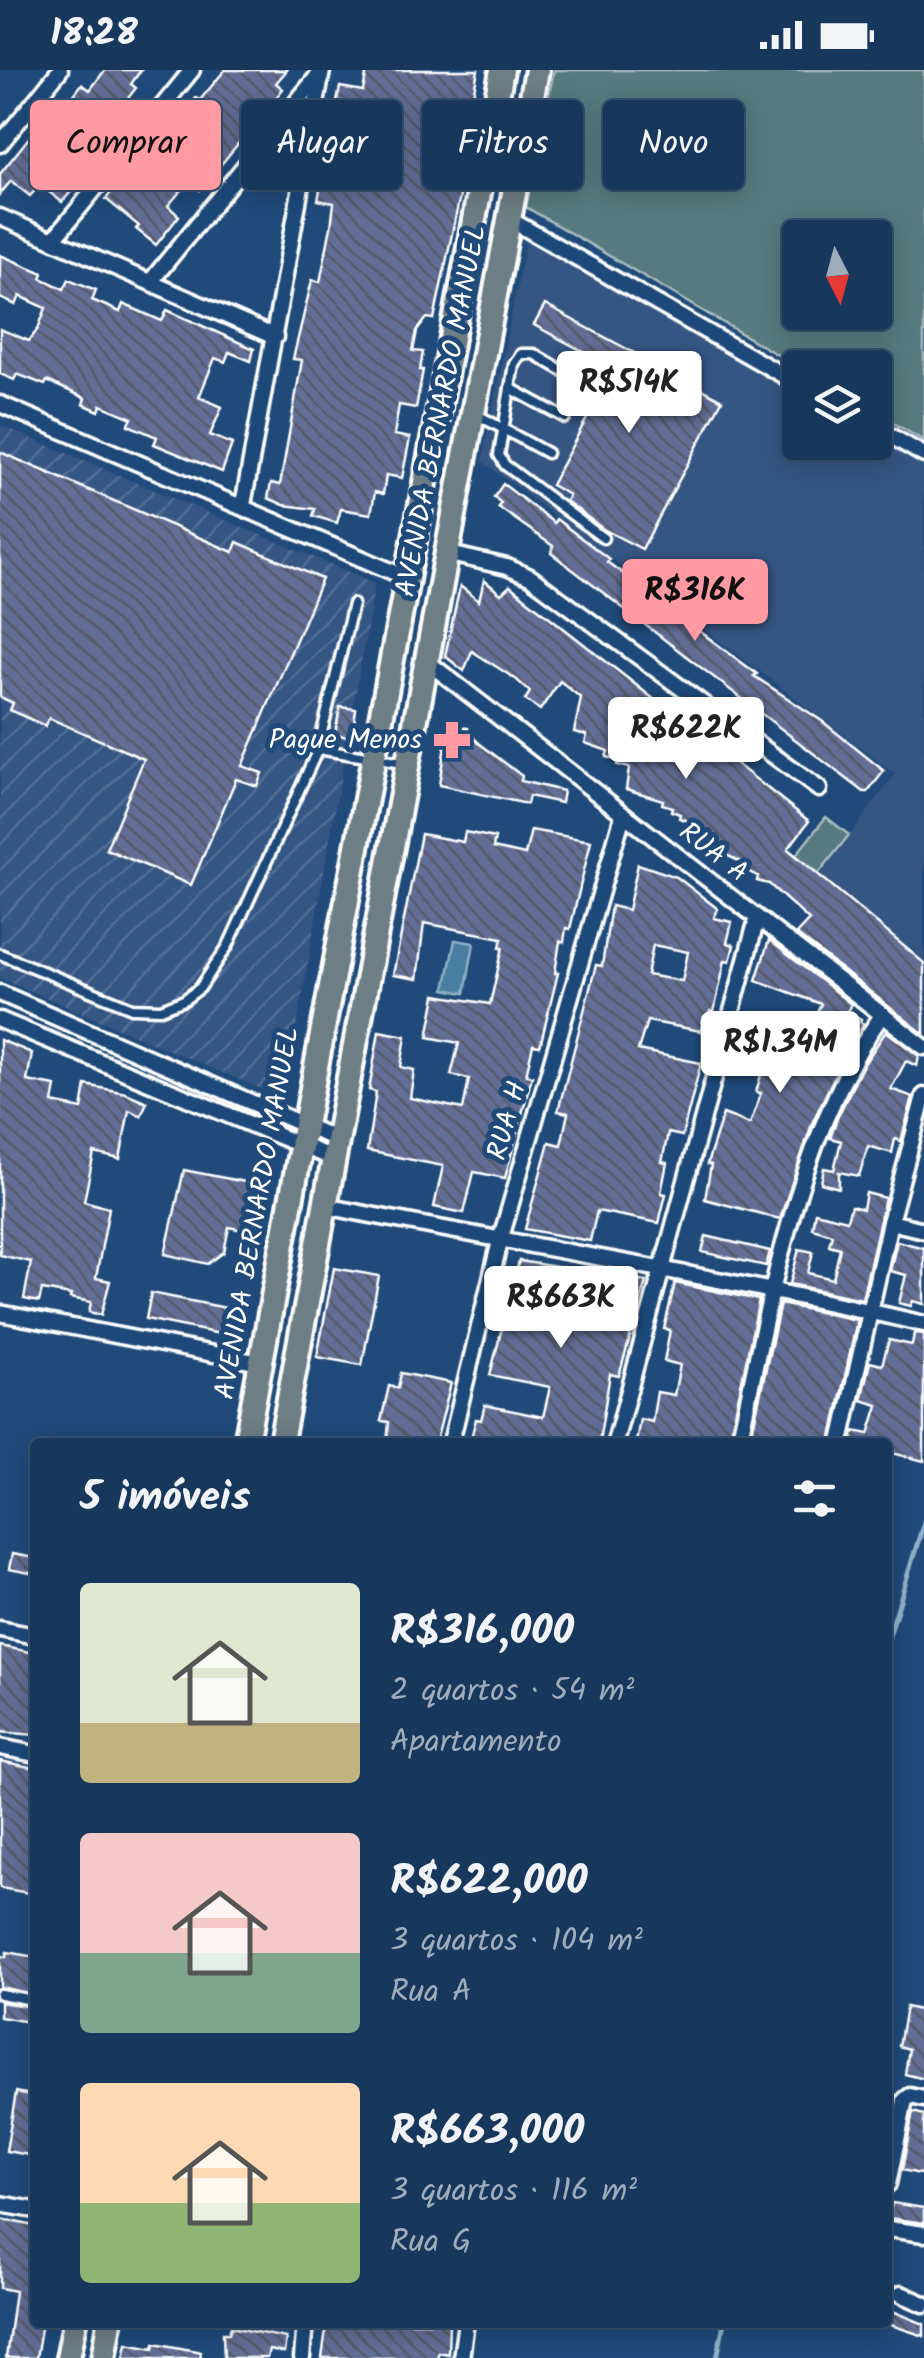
<!DOCTYPE html>
<html lang="pt">
<meta charset="utf-8">
<style>
body{margin:0;font-family:Kalam,sans-serif;background:#244365;color:#f1f3f6;height:100vh;display:flex;flex-direction:column;font-size:38px;white-space:nowrap}
*{box-sizing:border-box;margin:0}
p{font-size:32px;color:#9eacbb}
.icon{flex:none;width:55px;height:55px;fill:none;stroke:currentColor;stroke-width:2;stroke-linecap:round;stroke-linejoin:round}
.map{position:relative;flex:1;overflow:hidden}
.panel{position:absolute;left:30px;top:1368px;width:862px;height:890px;display:flex;flex-direction:column;background:#17385c;border-radius:10px;box-shadow:0 5px 25px #0003,0 0 0 2px #365272}
.panel>*{flex:none}
.hud{position:absolute;left:30px;top:30px;width:865px;height:90px;display:flex;gap:20px}
.needle{width:65px;rotate:174deg}
.fabs{position:absolute;left:782px;top:150px;display:grid;gap:20px}
.fabs a{display:grid;place-items:center;width:110px;height:110px;border-radius:10px;background:#17385c;box-shadow:0 5px 25px #0003,0 0 0 2px #365272;font-size:50px}
.price{position:absolute;translate:-50% -85px;padding:0 22px;border-radius:10px;background:#fff;color:#222;font-size:32px;line-height:65px;filter:drop-shadow(0 2px 5px #0008)}
.price::after{content:'';position:absolute;left:50%;top:60px;width:30px;height:22px;margin-left:-15px;background:inherit;clip-path:polygon(0 0,100% 0,50% 100%)}
.price.active{background:#ff9aa2;color:#111}
ul{padding:0;list-style:none}
li{display:flex;align-items:center;gap:30px;height:250px;padding:0 50px}
li span{display:grid;place-items:center;flex:none;width:280px;height:200px;border-radius:10px;color:#555}
li>.icon{margin-inline-start:auto}
span .icon{width:120px;height:120px;fill:#fffc;stroke-width:1}
li b{font-size:42px}
h2{display:flex;justify-content:space-between;align-items:center;height:120px;padding:0 50px;font-size:42px}
.tag{padding:0 35px;border-radius:10px;background:#17385c;box-shadow:0 5px 25px #0003,0 0 0 2px #365272;font-size:35px;line-height:90px}
.tag.active{background:#ff9aa2;color:#111}
.status{display:flex;justify-content:space-between;align-items:center;height:70px;padding:0 50px;background:#17385c;direction:ltr}
.status svg{height:28px;fill:currentColor}
.map>svg:first-child{display:block}
.built{fill:#345583}
.industrial{fill:url(#industrial-furrows)}
.park{fill:#577a7f;stroke:#abbcbf;stroke-width:2.5;fill-rule:evenodd}
.water{fill:#467ea1;stroke:#90b2c7;stroke-width:2.5}
.lines{fill:none;stroke-linecap:round;stroke-linejoin:round}
.stream{stroke:#90b2c7;stroke-width:5}
.building{fill:url(#building-back-hatch);stroke:#fff;stroke-width:2.5;fill-rule:evenodd}
.service-casing{stroke:#fff;stroke-width:15}
.minor-casing{stroke:#fff;stroke-width:21}
.primary-casing{stroke:#fff;stroke-width:30}
.service{stroke:#1f4a7a;stroke-width:8}
.minor{stroke:#1f4a7a;stroke-width:14}
.primary{stroke:#6d7e84;stroke-width:22}
.labels{text-anchor:middle;dominant-baseline:central;stroke-width:10;stroke-linejoin:round;paint-order:stroke}
.street-label{font-size:28px;fill:#fff;stroke:#1f4a7a}
.poi-label{font-size:28px;fill:#fff;stroke:#1f4a7a;text-anchor:end}
</style>
<div class="status"><b>18:28</b><svg viewBox="0 0 49 12"><path d="M0 12V9h3v3zM5 12V6h3v6zM10 12V3h3v9zM15 12V0h3v12zM26 1h20v11H26zM47 4h2v5h-2z"/></svg></div>
<div class="map">
<svg width="924" height="2288" viewBox="0 0 924 2288">
<defs>
<pattern id="industrial-furrows" width="10" height="10" patternUnits="userSpaceOnUse" patternTransform="scale(2.5)"><rect width="10" height="10" fill="#345583"/><path d="M-1 1l2-2M0 10L10 0M9 11l2-2" fill="none" stroke="#526e96"/></pattern>
<pattern id="building-back-hatch" width="6" height="6" patternUnits="userSpaceOnUse" patternTransform="scale(2.5)"><rect width="6" height="6" fill="#646e97"/><path d="M-1 5l2 2M0 0l6 6M5-1l2 2" fill="none" stroke="#565a6a"/></pattern>
</defs>
<rect width="100%" height="100%" fill="#1f4a7a"/>
<filter id="ink" filterUnits="userSpaceOnUse"><feTurbulence type="fractalNoise" baseFrequency=".01" numOctaves="2"/><feDisplacementMap in="SourceGraphic" scale="20" xChannelSelector="R" yChannelSelector="G"/><feConvolveMatrix kernelMatrix="1 2 1 2 8 2 1 2 1" color-interpolation-filters="sRGB"/></filter>
<g filter="url(#ink)">
<!-- built -->
<path class="built" d="M526 171 800 325V372H875V367L924 395V890L820 805 895 704 482 391Z"/>
<!-- industrial -->
<path class="industrial" d="M0 355 375 513 284 1029 0 908Z"/>
<!-- park -->
<g class="park">
<path d="M554 0H924V371L875 342V298H800L526 137ZM800 168H875V242H800Z"/>
<path d="M826 747 849 765 819 803 796 785Z"/>
</g>
<!-- water -->
<path class="water" d="M455 870 474 873 465 923 445 919Z"/>
<g class="lines">
<!-- stream -->
<g class="stream">
<path d="M888 1569 924 1452"/>
<path d="M717 2288 724 2252"/>
</g>
</g>
<!-- building -->
<g class="building">
<path d="M105 0H141L131 14 136 18 117 42 126 49 97 92 62 132 40 115 30 126 11 111 0 124V104L43 50 50 56 82 14 90 20Z"/>
<path d="M225 0H287L276 13 283 19 200 120 189 111 168 136 179 146 156 175 136 159 139 156 106 129 134 94 148 106 187 59 177 51 196 28 200 30Z"/>
<path d="M367 0H478L466 61H470L462 101 465 102 434 249 427 248 417 261 413 281 423 282 420 300H423L416 338 399 335 394 365 410 368 402 408 386 405 383 424 375 422 371 444 341 439 337 453 313 446 315 439 284 435 268 428 271 413 280 415 302 290 293 289 312 210 320 212 331 157 334 133 318 130 322 110 328 111 347 33 337 31 340 17 363 21Z"/>
<path d="M0 185 43 203 41 208 64 219 69 209 96 220 92 230 120 242 123 234 162 251 167 240 254 279 251 291 229 282 225 292 215 288 199 327 222 337 210 365 232 374 222 402 154 374 157 367 128 355 132 348 101 335 99 341 83 334 85 328 47 311 45 315 17 304 14 310 0 304V259L29 271 38 259 46 238 20 226 16 235 0 228Z"/>
<path d="M545 235 722 330 642 479 603 459 566 431 569 425 551 415 614 298 534 255Z"/>
<path d="M0 382 233 482 237 472 322 509 242 696 262 703 257 716 236 709 191 815 106 779 144 689 49 648 45 656 10 640 13 633 0 627Z"/>
<path d="M503 414 554 453 556 449 609 489 607 492 757 604 754 606 822 651 884 701 868 722H864L551 483 553 476 498 437 501 433 494 427Z"/>
<path d="M484 510 501 524 510 516 809 751 788 779 924 893V964L796 864 809 850 769 814 757 811 758 806 739 797 741 792 722 783 723 779 714 776 715 772 705 769 706 765 688 755 689 751 679 748 680 744 671 741 672 737 662 734 663 730 626 719 629 698 617 695 619 690 606 687 608 681 585 673 587 665 574 662 581 628 560 611 540 640 525 630 530 622 517 610 472 581 464 601 445 586 460 516 479 531Z"/>
<path d="M340 637 356 639 352 668 335 664Z"/>
<path d="M448 655 468 658V662L479 673 522 706 521 711 563 721 561 733 529 726 527 734 439 715Z"/>
<path d="M531 760 591 771 570 859 566 858 564 872 560 871 555 903H558L540 976 533 975 526 1005 532 1006 505 1108 474 1102 464 1143 434 1137 443 1096 367 1081 376 1022 369 1020 379 961 406 966 401 997 414 1000 410 1028 463 1039 469 1009 451 1005 459 973 428 967 436 925 490 934 503 877H500L502 868 424 853 417 909 393 905 421 764 463 772 465 762 495 768 493 778 525 785Z"/>
<path d="M638 794 677 807 718 839 714 848 732 852 727 873 734 875 730 891 725 890 714 942 710 941 708 948 704 947 701 961 647 951 638 980 701 993 682 1066 668 1063 662 1092 667 1093 661 1123 666 1124 659 1153 597 1141 590 1171 525 1159 549 1072 561 1075 568 1043 558 1041 596 895 602 896 611 836 628 840ZM653 875 688 882 682 911 647 905Z"/>
<path d="M769 870 851 934 847 942 861 949 860 952 864 954 844 987 813 1051 780 1149 705 1129 711 1095 707 1094 723 1044 750 1054 761 1023 756 1022 761 1005 747 1000 751 990 739 986 750 958 813 977 823 951 815 947 821 934 756 910Z"/>
<path d="M886 961 919 986 917 996 906 991 891 1019 913 1027 901 1071 895 1069 892 1083 868 1076 859 1106 839 1102V1118L821 1113 824 1098 834 1100 841 1071 830 1068 838 1046 862 997Z"/>
<path d="M0 970 32 983 27 1011 56 1016 53 1033 82 1039 86 1015 126 1023 147 1032 141 1046 129 1040 120 1089 94 1083 84 1131 109 1138 96 1208 110 1211 101 1245 89 1242 91 1232 70 1228 71 1225 42 1220 39 1232 24 1229 31 1192 0 1185Z"/>
<path d="M184 1100 260 1115 250 1162 229 1157 224 1182 208 1194 165 1184Z"/>
<path d="M866 1123 885 1128 862 1229 790 1214 799 1179 813 1182 808 1203 833 1209 840 1178 829 1175 832 1164 812 1158 815 1142 847 1150 851 1136 863 1139Z"/>
<path d="M706 1166 770 1181 766 1196 702 1182Z"/>
<path d="M897 1171 924 1178V1234L913 1231 911 1236 899 1233 906 1205 890 1201Z"/>
<path d="M519 1191 646 1211 619 1306 610 1304 599 1372H470L476 1349 481 1350 485 1335 543 1347 550 1317 490 1305Z"/>
<path d="M334 1198 379 1206 362 1295 317 1287Z"/>
<path d="M675 1213 759 1230 729 1372H636L640 1349 652 1352 657 1322 674 1325 680 1295 664 1291 670 1260 664 1259Z"/>
<path d="M151 1223 226 1238 220 1264 146 1249Z"/>
<path d="M780 1234 857 1250 831 1372H750Z"/>
<path d="M914 1263 924 1264V1391L888 1382V1372H852L854 1361 869 1364 878 1335 861 1330 870 1292 882 1295 889 1270 912 1275Z"/>
<path d="M401 1303 451 1313 436 1372H387L389 1352 381 1351 389 1316 398 1318Z"/>
<path d="M12 1484 35 1488V1504L9 1499Z"/>
<path d="M0 1576 35 1583V1665L0 1662Z"/>
<path d="M0 1691 35 1698V1824L0 1818Z"/>
<path d="M7 1882 35 1887 32 1924 0 1917V1886L6 1887Z"/>
<path d="M0 1932 26 1936 35 1934V1953L0 1947Z"/>
<path d="M906 1937 924 1941V2009L905 2004 909 1979 899 1976Z"/>
<path d="M16 2022 35 2026V2086L6 2081Z"/>
<path d="M913 2042 924 2045V2105L902 2100Z"/>
<path d="M892 2133 924 2138V2153L889 2148Z"/>
<path d="M0 2149 35 2156V2252H42L36 2288H6L15 2221 0 2218Z"/>
<path d="M888 2239 924 2254V2266L888 2254Z"/>
<path d="M327 2252H449L448 2284 438 2282V2288H322Z"/>
<path d="M231 2257 286 2268 284 2283 269 2280 267 2288H224L223 2263H229Z"/>
<path d="M127 2273 154 2278 155 2273 201 2282 200 2288H124Z"/>
</g>
<g class="lines">
<!-- service casing -->
<g class="service-casing">
<g id="service">
<path d="M587 315 534 284H521L514 294 499 385 505 395 603 468"/>
<path d="M510 318 565 348"/>
<path d="M476 344 547 383"/>
<path d="M318 679 402 693"/>
<path d="M0 884 132 938 161 939 184 930 200 918 228 876 318 679 353 534"/>
<path d="M0 1924 27 1929"/>
</g>
</g>
<!-- minor casing -->
<g class="minor-casing">
<g id="minor">
<path d="M0 74 60 0"/>
<path d="M0 147 275 267"/>
<path d="M509 149 800 315"/>
<path d="M53 170 192 0"/>
<path d="M151 211 321 2"/>
<path d="M0 334 405 507"/>
<path d="M875 357 924 385"/>
<path d="M243 435 322 1"/>
<path d="M445 483 507 497 530 507 819 719"/>
<path d="M425 590 924 977"/>
<path d="M0 923 338 1070"/>
<path d="M0 950 334 1089"/>
<path d="M325 1136C525 1176 726 1207 924 1254"/>
<path d="M890 1152 924 1160"/>
<path d="M0 1243 261 1293"/>
<path d="M451 1372 500 1171 623 745"/>
<path d="M615 1372 757 849"/>
<path d="M739 1372C769 1233 798 1063 882 945"/>
<path d="M841 1372 890 1152 924 1026"/>
<path d="M0 1559 35 1566"/>
<path d="M0 1677 35 1684"/>
<path d="M888 2114 905 2030 910 2026 924 2029"/>
<path d="M0 2134 35 2140"/>
<path d="M888 2159 924 2164"/>
<path d="M901 2224 924 2234"/>
<path d="M302 2288 305 2252"/>
<path d="M461 2288 466 2252"/>
</g>
</g>
<!-- primary casing -->
<g class="primary-casing">
<g id="primary">
<path d="M246 1372 502 0"/>
<path d="M281 1372 537 0"/>
<path d="M68 2288 75 2252"/>
<path d="M104 2288 110 2252"/>
</g>
</g>
<!-- service -->
<use href="#service" class="service"/>
<!-- minor -->
<use href="#minor" class="minor"/>
<!-- primary -->
<use href="#primary" class="primary"/>
</g>
</g>
<!-- icons -->
<defs>
<g id="pharmacy-bare" transform="scale(3)"><path d="M-2-6h4v4h4v4h-4v4h-4v-4h-4v-4h4Z" fill="#ff9aa2" stroke="#1f4a7a" stroke-width="2.5" paint-order="stroke"/></g>
</defs>
<g fill-rule="evenodd">
<use href="#pharmacy-bare" x="452" y="670"/>
</g>
<g class="labels">
<!-- street labels -->
<g class="street-label">
<text transform="translate(442 341) rotate(-79)">AVENIDA BERNARDO MANUEL</text>
<text transform="translate(713 783) rotate(38)">RUA A</text>
<text transform="translate(508 1051) rotate(-74)">RUA H</text>
<text transform="translate(258 1143) rotate(-80)">AVENIDA BERNARDO MANUEL</text>
</g>
<!-- poi labels -->
<g class="poi-label">
<text x="422" y="670">Pague Menos</text>
</g>
</g>
</svg>
<div class="fabs">
<a><svg class="needle" viewBox="-14 -14 28 28"><path d="M0-13l5 13h-10z" fill="#e53935"/><path d="M0 13l5-13h-10z" fill="#9eacbb"/></svg></a>
<a><svg class="icon" aria-label="layers" viewBox="0 0 24 24"><path d="M12 4l9 5-9 5-9-5zM3 14l9 5 9-5"/></svg></a>
</div>
<b class="price" style="left:629px;top:366px">R$514K</b>
<b class="price active" style="left:695px;top:574px">R$316K</b>
<b class="price" style="left:686px;top:712px">R$622K</b>
<b class="price" style="left:780px;top:1026px">R$1.34M</b>
<b class="price" style="left:561px;top:1281px">R$663K</b>
<div class="hud">
<a class="tag active">Comprar</a>
<a class="tag">Alugar</a>
<a class="tag">Filtros</a>
<a class="tag">Novo</a>
</div>
<section class="panel">
<h2>5 imóveis<svg class="icon" aria-label="filters" viewBox="0 0 24 24"><path d="M4 7h16M4 17h16"/><circle cx="9" cy="7" r="2"/><circle cx="15" cy="17" r="2"/></svg></h2>
<ul>
<li><span style="background:linear-gradient(#dfe7d0 70%,#c2b280 0)"><svg class="icon" aria-label="home" viewBox="0 0 24 24"><path d="M3 11l9-7 9 7M6 9v11h12V9"/></svg></span><div><b>R$316,000</b><p>2 quartos · 54 m²</p><p>Apartamento</p></div></li>
<li><span style="background:linear-gradient(#f6c9c9 60%,#7fa58c 0)"><svg class="icon" aria-label="home" viewBox="0 0 24 24"><path d="M3 11l9-7 9 7M6 9v11h12V9"/></svg></span><div><b>R$622,000</b><p>3 quartos · 104 m²</p><p>Rua A</p></div></li>
<li><span style="background:linear-gradient(#ffd9b3 60%,#8fb573 0)"><svg class="icon" aria-label="home" viewBox="0 0 24 24"><path d="M3 11l9-7 9 7M6 9v11h12V9"/></svg></span><div><b>R$663,000</b><p>3 quartos · 116 m²</p><p>Rua G</p></div></li>
</ul>
</section>
</div>
